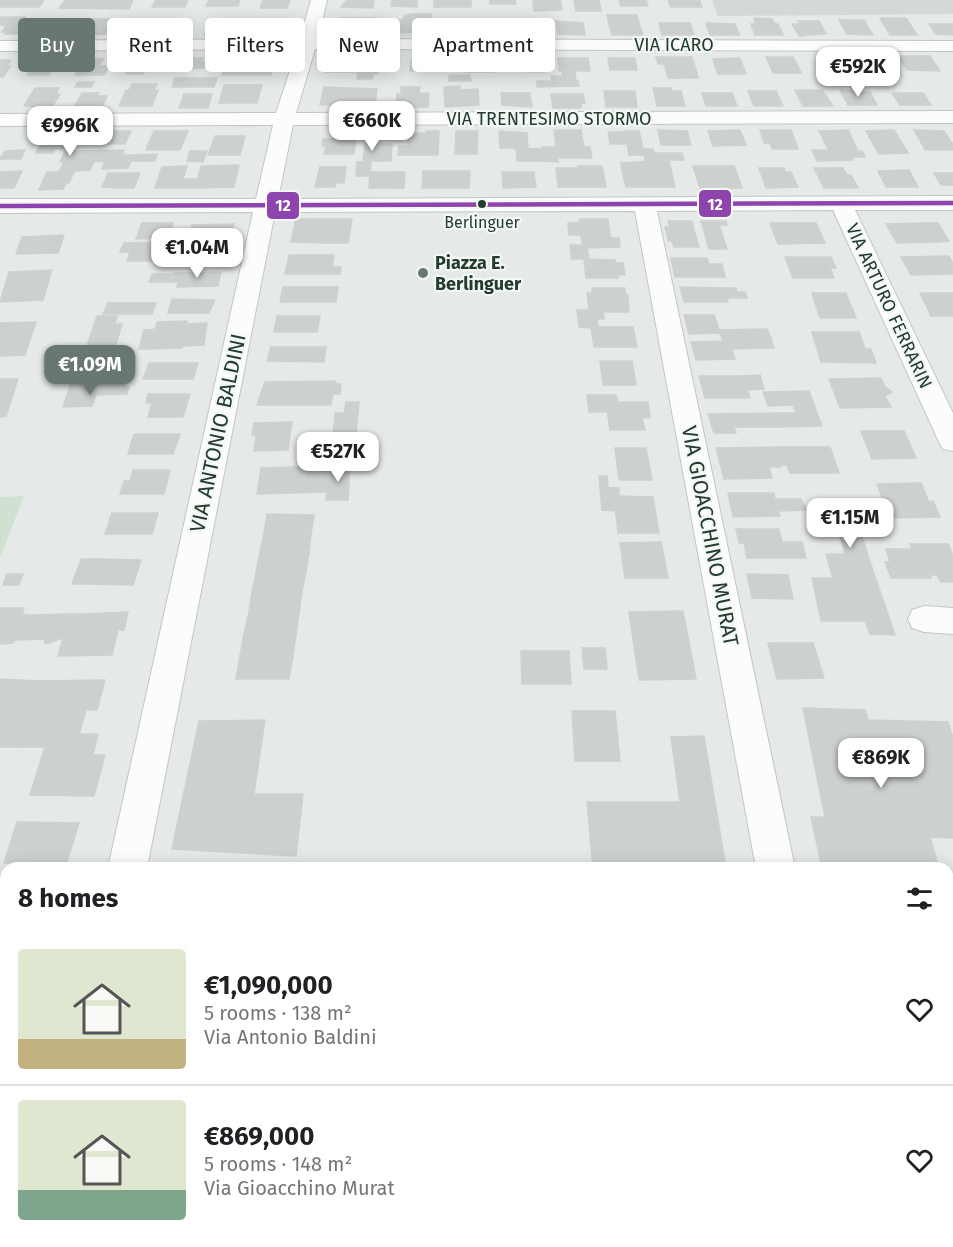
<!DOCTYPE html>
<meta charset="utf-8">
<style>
body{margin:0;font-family:"Fira Sans",sans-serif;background:#f6f6f6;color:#202124;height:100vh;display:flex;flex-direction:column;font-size:22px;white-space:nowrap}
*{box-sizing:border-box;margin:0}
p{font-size:20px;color:#757577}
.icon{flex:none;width:33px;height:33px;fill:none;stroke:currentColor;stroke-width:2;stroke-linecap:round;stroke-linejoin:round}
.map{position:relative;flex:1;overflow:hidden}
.drawer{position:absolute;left:0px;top:862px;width:954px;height:386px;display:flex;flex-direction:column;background:#fff;border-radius:18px 18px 0 0;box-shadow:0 3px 15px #0003}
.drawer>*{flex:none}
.banner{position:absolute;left:18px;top:18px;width:600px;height:54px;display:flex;gap:12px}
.price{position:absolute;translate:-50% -51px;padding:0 14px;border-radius:12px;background:#fff;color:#222;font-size:20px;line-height:39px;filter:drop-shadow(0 2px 3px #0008)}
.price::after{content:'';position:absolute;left:50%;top:36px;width:18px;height:14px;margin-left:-9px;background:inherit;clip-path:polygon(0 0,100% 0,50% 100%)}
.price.active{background:#687870;color:#fff}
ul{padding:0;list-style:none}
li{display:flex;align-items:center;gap:18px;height:150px;padding:0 18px}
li+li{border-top:2px solid #e0e0e0}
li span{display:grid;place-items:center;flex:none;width:168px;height:120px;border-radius:6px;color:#555}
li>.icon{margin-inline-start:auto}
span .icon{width:72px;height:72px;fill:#fffc;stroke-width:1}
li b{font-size:26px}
h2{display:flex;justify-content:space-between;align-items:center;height:72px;padding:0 18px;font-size:26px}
.pill{padding:0 21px;border-radius:6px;background:#fff;box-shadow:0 3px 15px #0003;font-size:21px;line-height:54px}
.pill.active{background:#687870;color:#fff}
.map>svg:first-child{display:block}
.built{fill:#d3dad6}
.green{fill:#d0e1d2}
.building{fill:#ccd0ce;stroke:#ced2cf;stroke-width:1.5}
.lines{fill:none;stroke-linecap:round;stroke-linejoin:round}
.minor-casing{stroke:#c2c6c4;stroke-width:2}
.primary-casing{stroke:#c1c8c5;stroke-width:2}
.minor{fill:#fbfcfb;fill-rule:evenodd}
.primary{fill:#ced5d2;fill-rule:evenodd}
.bus-1-casing{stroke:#f3f8f5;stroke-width:8}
.bus-1{stroke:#8e44ad;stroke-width:4.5}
.bus-dot{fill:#243b30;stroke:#f3f8f5;stroke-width:2}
.poi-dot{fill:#687870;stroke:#f3f8f5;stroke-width:2}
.labels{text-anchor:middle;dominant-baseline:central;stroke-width:4.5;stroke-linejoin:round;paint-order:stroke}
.far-bus-label{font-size:16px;fill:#243b30;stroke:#f3f8f5}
.far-street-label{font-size:18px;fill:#243b30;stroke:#f3f8f5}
.far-poi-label{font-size:18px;font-weight:bold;fill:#243b30;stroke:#f3f8f5;text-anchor:start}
.street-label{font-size:21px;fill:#243b30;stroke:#f3f8f5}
.line-badge{stroke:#f3f8f5;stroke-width:2}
.badge-label{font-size:16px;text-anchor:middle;font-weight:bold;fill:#fff}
</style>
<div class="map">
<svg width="953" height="1247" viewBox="0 0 953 1247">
<rect width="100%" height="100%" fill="#e5e9e7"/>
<!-- built -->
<path class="built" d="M712 0H953V14L718 16Z"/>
<!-- green -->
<path class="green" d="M24 496 0 558V497Z"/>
<!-- building -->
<g class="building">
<path d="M0 0H44L39 7H0Z"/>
<path d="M65 0H133L129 9 59 8Z"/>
<path d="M156 0H188L185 7H152Z"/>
<path d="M209 0H240L238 6H206Z"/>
<path d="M263 0H288L290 1 287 8H260Z"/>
<path d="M347 0H374L373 8 341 7Z"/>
<path d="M392 0H417V7L391 6Z"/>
<rect x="434" y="0" width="37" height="7"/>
<path d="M490 0H515L516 4H490Z"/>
<path d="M533 0H560L561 5H533Z"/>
<path d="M574 0H599L600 6H575Z"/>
<path d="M619 0H646L648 6H621Z"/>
<path d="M668 0H694L695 5H670Z"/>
<path d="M694 1H700L702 7H671L670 5H695Z"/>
<path d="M533 5H561L562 10 534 11Z"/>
<path d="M575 6H600L601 11H576Z"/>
<path d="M410 14H431V20H404V16Z"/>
<path d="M607 15H637L638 20H608Z"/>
<path d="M0 17H25L24 19H44L43 22H52L44 34H5L7 32H2L6 25H0Z"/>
<path d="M340 18H375L372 34H336Z"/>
<path d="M754 18 772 19 775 24H778L783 35H755L751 24H756Z"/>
<path d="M880 18H906L917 35H890Z"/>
<path d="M78 19H126L123 24H75Z"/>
<path d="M149 19H176L172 30H176L175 35 143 36Z"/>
<path d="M395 20H426L428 32 394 33Z"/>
<path d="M608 20H638L643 35H612Z"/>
<path d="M839 20H864L873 35 847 34Z"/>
<path d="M503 21H529L530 34 502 33Z"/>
<path d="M555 21 583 23 585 35 558 34Z"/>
<path d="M798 21H819L826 34 805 35Z"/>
<path d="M659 23H690L694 35H662Z"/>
<path d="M706 23 735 24 740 35H710Z"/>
<path d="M71 24H128L122 34 64 35Z"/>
<path d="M447 24H476L477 35H446Z"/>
<path d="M792 24H800L806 36H799Z"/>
<path d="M929 24H953V35L936 34Z"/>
<path d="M209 25H234L230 35H204Z"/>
<path d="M255 25H285L282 35H251Z"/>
<path d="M898 56H930L940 71 907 70Z"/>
<path d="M465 57 495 58V72H464Z"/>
<path d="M510 57H542L543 72 510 71Z"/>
<path d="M656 57H692L697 73 667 74 664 64H658Z"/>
<path d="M766 57H793L799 68H771Z"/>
<path d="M851 57 880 58 887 69 858 70Z"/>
<path d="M32 58H64L59 66H54L49 75H27L31 68H26Z"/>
<path d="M81 58 104 59 99 66H109L104 75H75L80 67H75Z"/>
<path d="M133 58H157L156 61 160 62 156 70H145L143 74H126Z"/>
<path d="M179 58H203L202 62H206L204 68 175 69Z"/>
<path d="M558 58H573L576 81H552L551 76H563L562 71H559Z"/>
<path d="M573 58H588L590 71H575Z"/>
<path d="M608 58H635L637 70H610Z"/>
<path d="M740 58 744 69H716L713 59Z"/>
<path d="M237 59H275L271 75H222L227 60Z"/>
<path d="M379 59 377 74H373L372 79H357L358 72H325L326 67 344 60Z"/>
<path d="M0 60H11L7 66H11L3 77H0Z"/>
<path d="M439 60 438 71H410L411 61Z"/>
<path d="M771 68H799L801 73H773Z"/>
<path d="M716 69H744L746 74H718Z"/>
<path d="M697 73 698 78H668L667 74Z"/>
<path d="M449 75H470L471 81H449Z"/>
<path d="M175 78H217L214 87H172Z"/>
<path d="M537 81H578L579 86 537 87Z"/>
<path d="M78 82H94L91 87H75Z"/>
<path d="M132 84H157L154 90H158L152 106H119L126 90H129Z"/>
<path d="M224 85H234L229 103H219Z"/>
<path d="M234 85H262L257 103H229Z"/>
<path d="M460 86V90L478 89 479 105 445 107 444 87Z"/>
<path d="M324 87 377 89 375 105H320Z"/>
<path d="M401 87H420L419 93 401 94Z"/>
<path d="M35 88H59L56 94H60L52 107 24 106Z"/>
<path d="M653 88H671L672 91H681L685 106H657Z"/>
<path d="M795 90H822L833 106H803Z"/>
<path d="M840 90 870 92 877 105H848Z"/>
<path d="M604 91H635L637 107H606Z"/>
<path d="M748 91H776L783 106H754Z"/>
<path d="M82 93H99L97 96H107L102 107H74Z"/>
<path d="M429 93 428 107H396L397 94Z"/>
<path d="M501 93H530L532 107 502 105Z"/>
<path d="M702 93H732L737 106H706Z"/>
<path d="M892 93H923L931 105H900Z"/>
<path d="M184 94H212L208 108H179Z"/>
<path d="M551 94H583L585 103H581V108H553Z"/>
<path d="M554 130H581L584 147H556Z"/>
<path d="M658 130 687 131 691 145H661Z"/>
<path d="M740 130 746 145 713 146 708 131Z"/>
<path d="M760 130H791L796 143H764Z"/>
<path d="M848 130 858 151H829L819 131Z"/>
<path d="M894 130 908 153 879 154 866 131Z"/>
<path d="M914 130 944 131 952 143 922 144Z"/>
<path d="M48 131H79L70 149H55L53 153H36Z"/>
<path d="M97 131H109L99 140H105L103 144H91Z"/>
<path d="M109 131H131L125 144H103L105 140H99Z"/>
<path d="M154 131H175L169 145 148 144Z"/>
<path d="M175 131H188L180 150H146L148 144 169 145Z"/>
<path d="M426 131H439L438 155H398L399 146H407L408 133H426Z"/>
<path d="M456 131H478L477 154H455Z"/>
<path d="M499 131 527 133 528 148H500Z"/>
<path d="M624 131H639L642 144H627Z"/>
<path d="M608 132H625L627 144H610Z"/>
<path d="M215 136H245L240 155H208Z"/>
<path d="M323 139H356L354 154H324L326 146H322Z"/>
<path d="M770 143H796L798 149H772Z"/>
<path d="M952 143 953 150H925L922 144Z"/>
<path d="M365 144H380L378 161H363Z"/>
<path d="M380 144H392L391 161H378Z"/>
<path d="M627 144H642L643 149H653L656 160 645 161 644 155H629Z"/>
<path d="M542 147H549L551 158H558V162L544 161Z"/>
<path d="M549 147H590L592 158H551Z"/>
<path d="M516 148 543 149 544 161H517Z"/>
<path d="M25 150 21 159H0L5 151Z"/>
<path d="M124 150 122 155H133L130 161 75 162 79 151Z"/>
<path d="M812 150 862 151 865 157H851L853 160 817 161Z"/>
<path d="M65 151H79L75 162H60Z"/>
<path d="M190 151H207L203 162 187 161Z"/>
<path d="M654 153H682L684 160H656Z"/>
<path d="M157 154 155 161H130L133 155Z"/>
<path d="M669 160 671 170H622L621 163Z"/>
<path d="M105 161H131L128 168 102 169Z"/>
<path d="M371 161 370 176H356L357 162Z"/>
<path d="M64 162H94L90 170 59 172Z"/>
<path d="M239 165 234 187 195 188 201 166Z"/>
<path d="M187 166 183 179H198L195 188H155L162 167Z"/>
<path d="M578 166H602L606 187H558L556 168H579Z"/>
<path d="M693 166H734L742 188H700Z"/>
<path d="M320 167H346L344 183H336L335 187H315Z"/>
<path d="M759 168H784L785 172H791L798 187 766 188Z"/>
<path d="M814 168H843L847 175H851L858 188H824Z"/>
<path d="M622 170H671L675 187H626Z"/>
<path d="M909 170 918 187H886L878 171Z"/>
<path d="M22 171 14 188H0V172Z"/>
<path d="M423 171H470L469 188H422Z"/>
<path d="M47 172H74L69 183H66L63 189 39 190Z"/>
<path d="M370 172H400L398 188H369Z"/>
<path d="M400 172H405L404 188H398Z"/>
<path d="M502 172H534L536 187 503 188Z"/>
<path d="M108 173H140L134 188H119L102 187Z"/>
<path d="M934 173H953V185H941Z"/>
<path d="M296 219H326L322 243 291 242Z"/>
<path d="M326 219H352L348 243H322Z"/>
<path d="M580 219H608L610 235H581Z"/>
<path d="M668 221H692L695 234H667L665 227H670Z"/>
<path d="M701 221H726L727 225H719L722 234H705Z"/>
<path d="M580 222 581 235H569L568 223Z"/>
<path d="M142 223H173L168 238 136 239Z"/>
<path d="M770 223H816L825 243 778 244Z"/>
<path d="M925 223H938L949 241 936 242Z"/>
<path d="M925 223 936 242 897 243 886 224Z"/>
<path d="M234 224 231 237 188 238 192 225Z"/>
<path d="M667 234H695L699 247H674L672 241H668Z"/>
<path d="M705 234H722L727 249H709Z"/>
<path d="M64 235 58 253 16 254 22 237Z"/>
<path d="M581 235H610L611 238H619L620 247 583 248Z"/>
<path d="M162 242 156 261H127L130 252H120L124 243Z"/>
<path d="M570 245H583V248L587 247 588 254H571Z"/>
<path d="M176 247H228L225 260 156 261 160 249Z"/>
<path d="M571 254H588L589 259H571Z"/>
<path d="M289 255H334L332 267H341L340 274H285Z"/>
<path d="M949 256 953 264V274L911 275 901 257Z"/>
<path d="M785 257H831L836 268H830L834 278H793Z"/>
<path d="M671 258H707L709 264H722L725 277H675Z"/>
<path d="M584 259 615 260 616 263H623L625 275H618V278H586Z"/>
<path d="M52 270 43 300 0 302 9 272Z"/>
<path d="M221 272 218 286 177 287 178 282H171L174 273Z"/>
<path d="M152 274H173L171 282H149Z"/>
<path d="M283 287H338L336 302H280Z"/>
<path d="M680 287 724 288 728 302H684Z"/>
<path d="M592 288H625L626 295H628L629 312H603L604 319H597L598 327H633L637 347H594L591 328 579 327 577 310H589L587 293H592Z"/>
<path d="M724 288H736L737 292H745L747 298H727Z"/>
<path d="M812 293H846L856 318H820Z"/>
<path d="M920 293H953V316H931Z"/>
<path d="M172 299 215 300 209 313H168Z"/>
<path d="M108 303H156L152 314H103Z"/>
<path d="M684 315H714L720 333 689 334Z"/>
<path d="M97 316H117L115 324H102L94 345 87 346Z"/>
<path d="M277 316H320L317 332H274Z"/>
<path d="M187 321 182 348 151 349 157 322Z"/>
<path d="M36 322 25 355 0 356V323Z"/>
<path d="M207 323 204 345 182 346 186 324Z"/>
<path d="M102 324H122L119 334 98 335Z"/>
<path d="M155 329 151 349H139L144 330Z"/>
<path d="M767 329 771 338 722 339 719 330Z"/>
<path d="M812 332H859L865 349H871L876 363 821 362Z"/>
<path d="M119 334 116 345H94L98 335Z"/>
<path d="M759 338H771L774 348H763Z"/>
<path d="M759 338 763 348 732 349 729 341H723L722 339Z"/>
<path d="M729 341 735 359 696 360 691 342Z"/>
<path d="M94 345H116L113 353 92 354Z"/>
<path d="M271 347H326L324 362 267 361Z"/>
<path d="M112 356 106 375H128L125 387 69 389 79 357Z"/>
<path d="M600 361H632L636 385H603Z"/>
<path d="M149 363H198L193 379H143Z"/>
<path d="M760 375 764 389 748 390 743 376Z"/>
<path d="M699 376H743L750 398H705Z"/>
<path d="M881 378 885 387 892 392 885 396 891 407 840 408 829 379Z"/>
<path d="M0 379H18L6 416 0 417Z"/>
<path d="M335 381V384H341L340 394H333L331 405H257L265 382Z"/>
<path d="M129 387 127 394 96 395 92 406 63 407 69 389Z"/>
<path d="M809 391 822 426 781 427 776 413H796L793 405 768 406 763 392Z"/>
<path d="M148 394H190L183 417H148L152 403H146Z"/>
<path d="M587 395H616L618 402H606L607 412H589Z"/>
<path d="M346 402H359L358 413H344Z"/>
<path d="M606 402H648L650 417 642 418 645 430H610Z"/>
<path d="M335 413H358L356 435H333Z"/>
<path d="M776 413 781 427H734L736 433H714L708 414Z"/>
<path d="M292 422 288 450 254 451 256 435H252L254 423Z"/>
<path d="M861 431H904L916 458 872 459Z"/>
<path d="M134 434H180L173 454H128Z"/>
<path d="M775 447H830L839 473H790L787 465H780Z"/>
<path d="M775 447 781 467H769L772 478 724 479 716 448Z"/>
<path d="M615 448H646L652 480H619Z"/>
<path d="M329 466 326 492 257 494 261 468Z"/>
<path d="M329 466H350L348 500H326Z"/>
<path d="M133 470H170L164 494H120L124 481H130Z"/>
<path d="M599 476H607L608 487H600Z"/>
<path d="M921 483 929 502 933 501 940 517 890 518 877 484Z"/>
<path d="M600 487 619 488V496H614L616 511 602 510Z"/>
<path d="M728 493H774L775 499H801L807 510 778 511 780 516 733 517Z"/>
<path d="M614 496 653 497 659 533H618Z"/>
<path d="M112 513H158L152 534H105Z"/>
<path d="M267 514 314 515 311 534H264Z"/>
<path d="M836 523 858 524 872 568H830L826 554H845Z"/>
<path d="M736 529H779L782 542H802L806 558H747L744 543H739Z"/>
<path d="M264 534H311L309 552H260Z"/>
<path d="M661 542 668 578H625L620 543Z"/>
<path d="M910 544H948L953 556V582H941L937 575H930L931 578H891L885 562H890L886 549H912Z"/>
<path d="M260 552H309L306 572H256Z"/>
<path d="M81 559H97L88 584H72Z"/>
<path d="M97 559 141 560 133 585 88 584Z"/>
<path d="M830 568H872L895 635 870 634 865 621H821L812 578H833Z"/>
<path d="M256 572H306L302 592H252Z"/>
<path d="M7 574H23L19 585H3Z"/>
<path d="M747 574 788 575 793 599 752 598Z"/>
<path d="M252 592H302L299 613 249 612Z"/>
<path d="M0 608H24L19 625H31L34 615 69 614 64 637H74L75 632H80L83 614 128 612 124 630H118L112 655 58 656 63 638 48 643H44L46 639 15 640 13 643 0 644Z"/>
<path d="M683 611 696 679 639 680 629 612Z"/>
<path d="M249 612 299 613 296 634H244Z"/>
<path d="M69 614H83L80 632H75L74 637H64Z"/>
<path d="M22 615H34L31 625H19Z"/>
<path d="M244 634H296L293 656H240Z"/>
<path d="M768 643H813L824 678 777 679Z"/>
<path d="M582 648H605L607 669H584Z"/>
<path d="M521 651H569L571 684H522Z"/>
<path d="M240 656H293L289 679H236Z"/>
<path d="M0 679 37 681 24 723 4 722 0 734Z"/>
<path d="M105 680 97 710H86L79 734H49L52 723H24L37 681Z"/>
<path d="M803 708 865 710 868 720 948 722 953 738V838L930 837 939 868H822L811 817H825Z"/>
<path d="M572 711H615L620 761H575Z"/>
<path d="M265 720 254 794H303L296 856 172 849 199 721Z"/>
<path d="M4 722 24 723 17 747H0V734Z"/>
<path d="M24 723H52L45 747H17Z"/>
<path d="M49 734H98L93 755H105L94 796 30 795Z"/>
<path d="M704 736 726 868H593L587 802H680L671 737Z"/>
<path d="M17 822 79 823 65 868H40L41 864 4 863Z"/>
<path d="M301 1242H358L357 1247H300Z"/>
<rect x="537" y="1242" width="46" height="5"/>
<path d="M649 1242H684L685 1247H649Z"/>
</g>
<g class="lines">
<!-- minor casing -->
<g class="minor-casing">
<g id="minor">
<path d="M311 0H327L318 39 953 41V51L315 49 296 113 953 111V123L293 125 278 199 953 196V210H855L953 413V451L943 449 939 442 833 210 657 211 795 868H756L635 211 275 212 147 868H108L253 212 0 213V199H256L273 125 0 126V114L276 113 297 49 0 51V41L300 39Z"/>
<path d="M924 606 953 608V634L924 632 912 628 908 619 912 610Z"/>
</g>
</g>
<!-- primary casing -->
<g class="primary-casing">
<g id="primary">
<rect x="0" y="932" width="6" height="40"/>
<rect x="948" y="973" width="5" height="42"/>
</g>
</g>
<!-- minor -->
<use href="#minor" class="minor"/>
<!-- primary -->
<use href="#primary" class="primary"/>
<!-- bus-1 casing -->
<g class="bus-1-casing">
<path id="bus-1" d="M0 206 953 203"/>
</g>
<!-- bus-1 -->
<use href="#bus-1" class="bus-1"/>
</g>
<!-- markers -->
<circle class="bus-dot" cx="482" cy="204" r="5"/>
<circle class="poi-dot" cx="423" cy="273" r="6"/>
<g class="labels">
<!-- far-bus labels -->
<g class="far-bus-label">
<text x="482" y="222">Berlinguer</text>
</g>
<!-- far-street labels -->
<g class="far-street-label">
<text x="674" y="45">VIA ICARO</text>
<text x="549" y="119">VIA TRENTESIMO STORMO</text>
<text transform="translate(889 306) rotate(65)">VIA ARTURO FERRARIN</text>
</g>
<!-- far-poi labels -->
<g class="far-poi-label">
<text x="435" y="263">Piazza E.<tspan x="435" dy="21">Berlinguer</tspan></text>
</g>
<!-- street labels -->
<g class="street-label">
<text transform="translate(218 433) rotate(-78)">VIA ANTONIO BALDINI</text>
<text transform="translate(710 536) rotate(79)">VIA GIOACCHINO MURAT</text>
</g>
</g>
<g class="line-badge">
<rect x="698" y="189" width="34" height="29" rx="6" fill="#8e44ad"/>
<rect x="266" y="191" width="34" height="29" rx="6" fill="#8e44ad"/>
</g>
<g class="badge-label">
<text x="715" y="210">12</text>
<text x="283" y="211">12</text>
</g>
</svg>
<b class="price" style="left:858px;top:98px">€592K</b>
<b class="price" style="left:372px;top:152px">€660K</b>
<b class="price" style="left:70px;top:157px">€996K</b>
<b class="price" style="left:197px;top:279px">€1.04M</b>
<b class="price active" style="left:90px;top:396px">€1.09M</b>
<b class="price" style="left:338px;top:483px">€527K</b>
<b class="price" style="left:850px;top:549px">€1.15M</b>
<b class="price" style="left:881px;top:789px">€869K</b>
<div class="banner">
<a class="pill active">Buy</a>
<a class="pill">Rent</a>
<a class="pill">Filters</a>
<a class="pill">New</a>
<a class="pill">Apartment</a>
</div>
<section class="drawer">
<h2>8 homes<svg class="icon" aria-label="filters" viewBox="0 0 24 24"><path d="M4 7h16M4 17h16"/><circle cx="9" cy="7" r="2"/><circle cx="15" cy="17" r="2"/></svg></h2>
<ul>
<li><span style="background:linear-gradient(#dfe7d0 75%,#c2b280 0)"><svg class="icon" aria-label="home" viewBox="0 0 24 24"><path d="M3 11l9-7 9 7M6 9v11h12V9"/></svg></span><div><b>€1,090,000</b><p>5 rooms · 138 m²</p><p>Via Antonio Baldini</p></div><svg class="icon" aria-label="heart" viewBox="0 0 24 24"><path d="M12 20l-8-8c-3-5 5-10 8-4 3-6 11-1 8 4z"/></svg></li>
<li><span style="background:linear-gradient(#dfe7d0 75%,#7fa58c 0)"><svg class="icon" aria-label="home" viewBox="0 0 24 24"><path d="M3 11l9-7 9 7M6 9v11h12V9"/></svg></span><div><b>€869,000</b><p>5 rooms · 148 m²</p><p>Via Gioacchino Murat</p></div><svg class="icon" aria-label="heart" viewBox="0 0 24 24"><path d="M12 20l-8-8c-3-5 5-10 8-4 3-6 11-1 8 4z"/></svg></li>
</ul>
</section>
</div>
